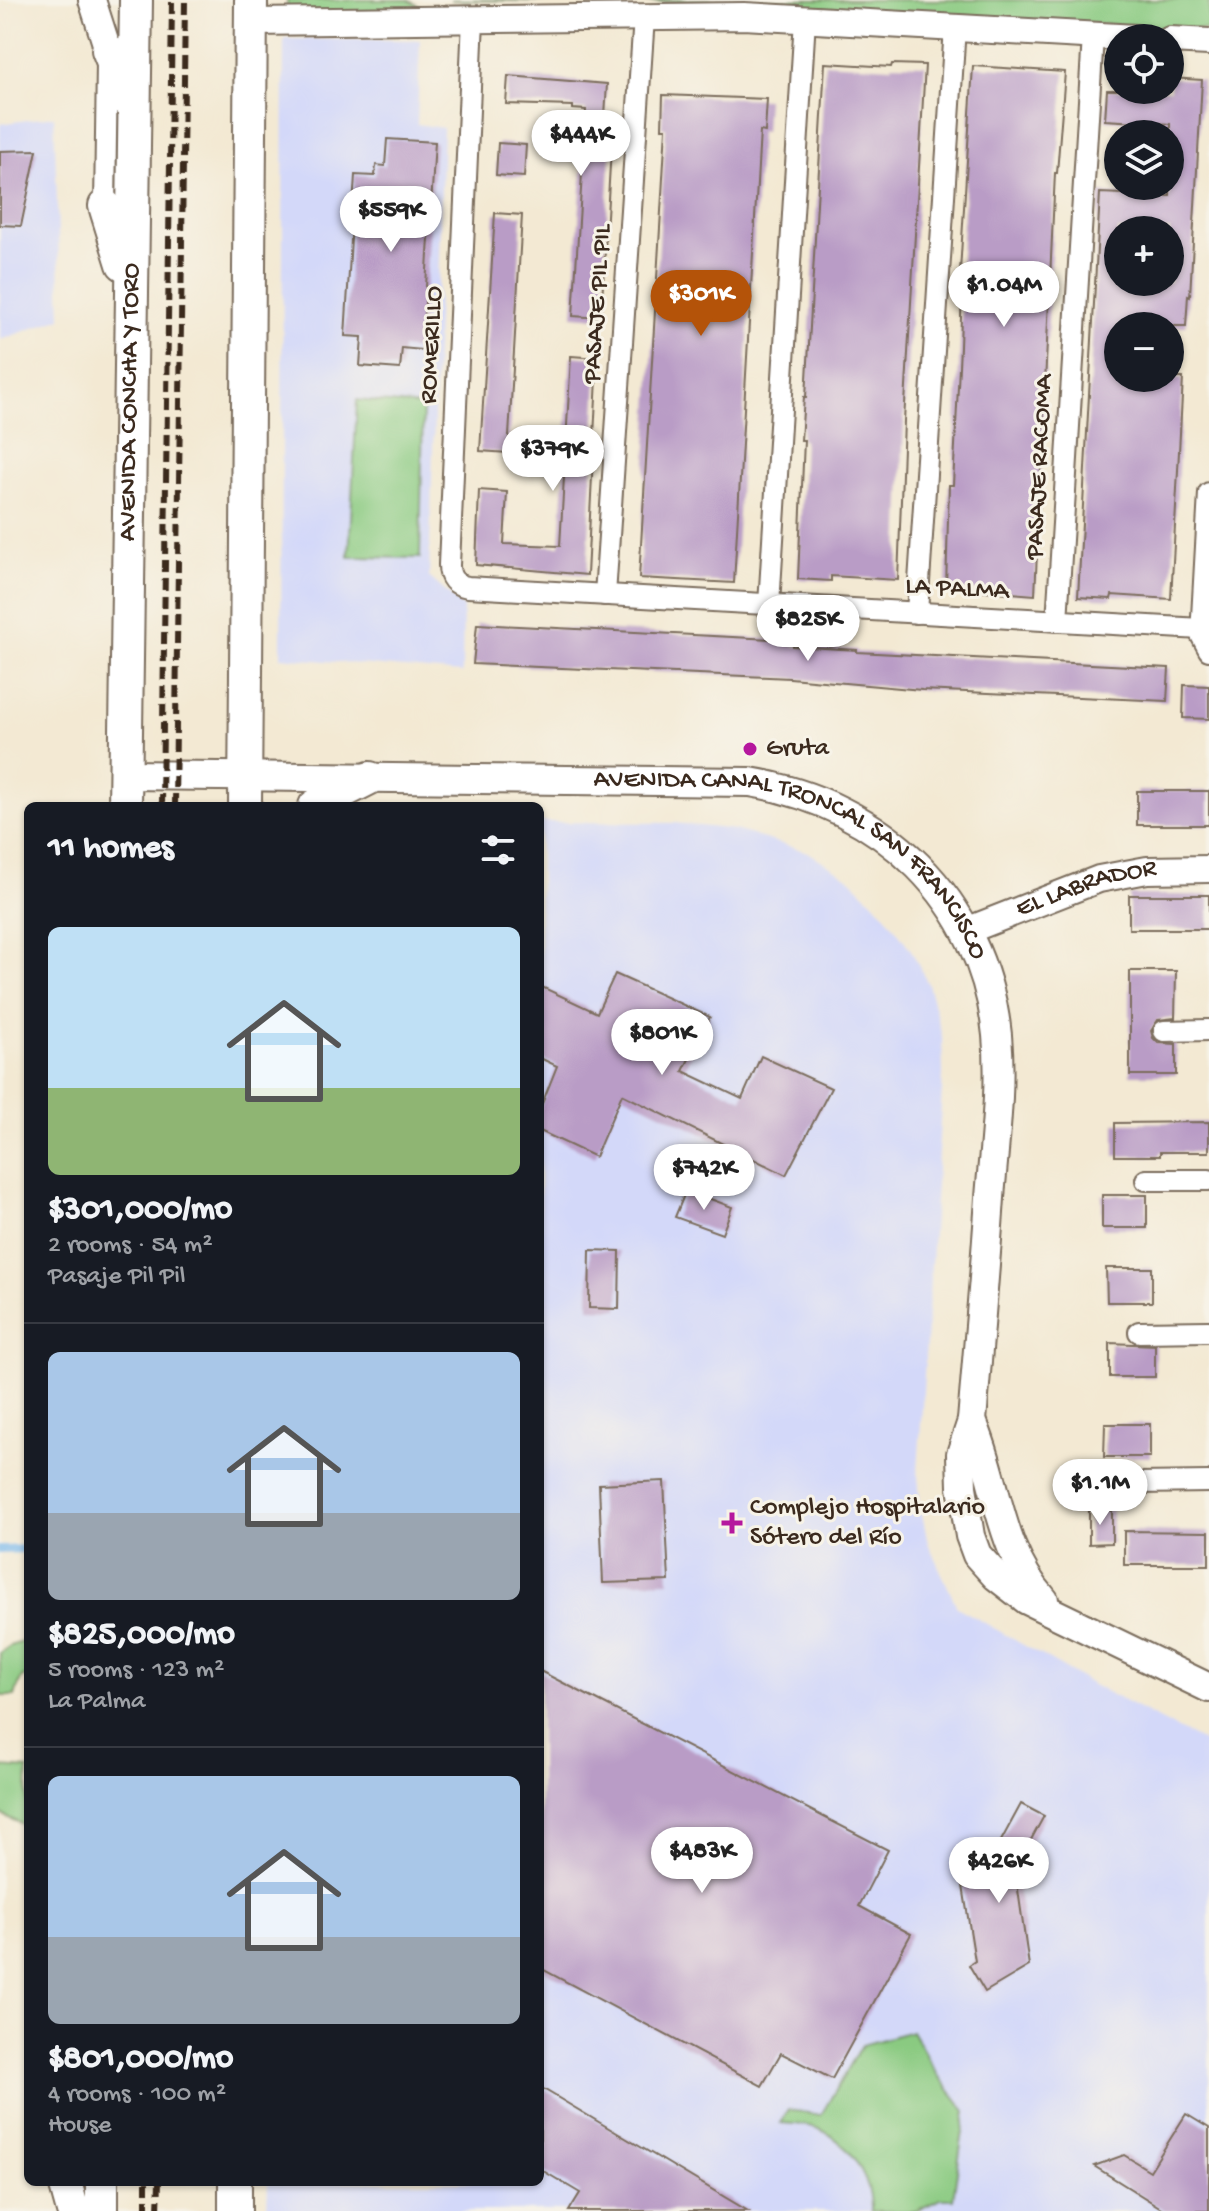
<!DOCTYPE html>
<meta charset="utf-8">
<style>
body{margin:0;font-family:"Gochi Hand",sans-serif;background:#20242c;color:#f1f3f6;height:100vh;display:flex;flex-direction:column;font-size:30px;white-space:nowrap}
*{box-sizing:border-box;margin:0}
p{font-size:26px;color:#9ea1a6}
.icon{flex:none;width:44px;height:44px;fill:none;stroke:currentColor;stroke-width:2;stroke-linecap:round;stroke-linejoin:round}
.map{position:relative;flex:1;overflow:hidden}
.drawer{position:absolute;left:24px;top:802px;width:520px;height:1384px;display:flex;flex-direction:column;background:#171b24;border-radius:12px;box-shadow:0 2px 6px #0004}
.drawer>*{flex:none}
.buttons{position:absolute;left:1104px;top:24px;display:grid;gap:16px}
.buttons a{display:grid;place-items:center;width:80px;height:80px;border-radius:50%;background:#171b24;box-shadow:0 2px 6px #0004;font-size:40px}
.price{position:absolute;translate:-50% -68px;padding:0 18px;border-radius:28px;background:#fff;color:#222;font-size:26px;line-height:52px;filter:drop-shadow(0 2px 4px #0008)}
.price::after{content:'';position:absolute;left:50%;top:48px;width:24px;height:18px;margin-left:-12px;background:inherit;clip-path:polygon(0 0,100% 0,50% 100%)}
.price.on{background:#b45309;color:#fff}
ul{padding:0;list-style:none}
li{display:grid;align-content:center;gap:16px;height:424px;padding:0 24px}
li+li{border-top:2px solid #363941}
li span{display:grid;place-items:center;height:248px;border-radius:12px;color:#555}
li>.icon{margin-inline-start:auto}
span .icon{width:144px;height:144px;fill:#fffc;stroke-width:1}
li b{font-size:34px}
h2{display:flex;justify-content:space-between;align-items:center;height:96px;padding:0 24px;font-size:34px}
.map>svg:first-child{display:block}
.built{fill:#d3d8f9}
.green{fill:#8aca81;stroke:#627a50;stroke-width:2}
.lines{fill:none;stroke-linecap:round;stroke-linejoin:round}
.stream{stroke:#78b8ec;stroke-width:8}
.building{fill:#b99cc6;fill-rule:evenodd}
.minor-casing{stroke:#7b6d5d;stroke-width:24}
.tertiary-casing{stroke:#7b6d5d;stroke-width:30}
.secondary-casing{stroke:#7b6d5d;stroke-width:32}
.primary-casing{stroke:#7b6d5d;stroke-width:36}
.minor{stroke:#fff;stroke-width:20}
.tertiary{stroke:#fff;stroke-width:26}
.secondary{stroke:#fff;stroke-width:28}
.primary{stroke:#fff;stroke-width:32}
.rail{stroke:#3b2a1e;stroke-width:6;stroke-dasharray:12 6;stroke-linecap:butt}
.poi-dot{fill:#b5179e;stroke:#f7f3e8;stroke-width:3}
.labels{text-anchor:middle;dominant-baseline:central;stroke-width:6;stroke-linejoin:round;paint-order:stroke}
.street-label{font-size:26px;fill:#3b2a1e;stroke:#f7f3e8}
.poi-label{font-size:26px;fill:#3b2a1e;stroke:#f7f3e8;text-anchor:start}
</style>
<div class="map">
<svg width="1209" height="2211" viewBox="0 0 1209 2211">
<rect width="100%" height="100%" fill="#f7f3e8"/>
<filter id="ink" filterUnits="userSpaceOnUse"><feTurbulence type="fractalNoise" baseFrequency=".0125" numOctaves="2"/><feDisplacementMap in="SourceGraphic" scale="16" xChannelSelector="R" yChannelSelector="G"/><feConvolveMatrix kernelMatrix="1 2 1 2 8 2 1 2 1" color-interpolation-filters="sRGB"/></filter>
<filter id="wash" filterUnits="userSpaceOnUse"><feTurbulence type="fractalNoise" baseFrequency=".006" numOctaves="4" result="noise"/><feDisplacementMap in="SourceGraphic" scale="32" xChannelSelector="R" yChannelSelector="G"/><feGaussianBlur stdDeviation="1.8" result="paint"/><feColorMatrix in="noise" values="0 0 0 0 0 0 0 0 0 0 0 0 0 0 0 0 0 1.4 0 .05"/><feComposite in="paint" operator="in"/></filter>
<g filter="url(#wash)">
<rect width="100%" height="100%" fill="#f3e9d3"/>
<!-- built -->
<g class="built">
<path d="M284 39 420 40 417 124 443 128 429 577 463 607 462 673 281 657Z"/>
<path d="M54 116 61 318 0 340V124Z"/>
<path d="M540 822 674 823 735 830 808 852 848 877 881 909 911 950 928 984 942 1036 943 1074 918 1471 920 1504 928 1543 957 1607 1093 1685 1209 1745V2211H267L268 2182H540Z"/>
</g>
<!-- green -->
<g class="green">
<path d="M287 0H408L430 12 287 14Z"/>
<path d="M450 0H1209V30L720 3Z"/>
<path d="M357 400 423 406 420 558 349 557Z"/>
<path d="M28 1640V1675L21 1678 15 1696H0V1653L10 1646Z"/>
<path d="M0 1767 28 1769 26 1826 0 1814Z"/>
<path d="M912 2031 937 2074 966 2111 953 2199H940L916 2211H871C872 2178 849 2142 819 2129 807 2124 794 2124 781 2123L789 2110 821 2115 862 2045Z"/>
</g>
<g class="lines">
<!-- stream -->
<path class="stream" d="M0 1550 28 1549"/>
</g>
<g id="blocks">
<!-- building -->
<g class="building">
<path d="M825 63 891 67 892 64 925 65 904 421 898 580 831 576V581L798 579 804 440H801L804 397H806Z"/>
<path d="M973 66 1065 72 1057 173H1055L1035 595 946 588 949 485H953L960 347 962 288 959 287Z"/>
<path d="M508 76 607 84 603 147 611 148 601 318 573 316 586 110 573 109V106L506 104Z"/>
<path d="M1170 78 1202 80 1190 296 1188 295 1186 326H1118V378H1183L1171 599 1112 595 1111 599 1078 597 1100 193 1170 196V124L1105 120 1107 90H1170ZM1118 230H1170V282H1118Z"/>
<path d="M663 95 767 99 765 132 760 131 734 583 639 578 666 128H662Z"/>
<path d="M387 139 435 142 422 350 402 348 400 369 360 366 362 337 345 336 355 175 375 176 376 165 385 166Z"/>
<path d="M498 143 526 145 524 177 496 175Z"/>
<path d="M37 150 21 226 0 225V151Z"/>
<path d="M495 213 522 215 508 453 480 451Z"/>
<path d="M571 356 598 358 587 575 476 565 479 490 507 492 504 544 560 546Z"/>
<path d="M477 624 771 639 793 640V646L857 650V652L1169 668 1167 701 922 690 790 678 473 664Z"/>
<path d="M1184 685 1209 686V719L1183 718Z"/>
<rect x="1137" y="791" width="72" height="34"/>
<rect x="1129" y="895" width="80" height="34"/>
<path d="M1130 971H1176L1175 1018 1158 1020 1151 1031 1153 1038 1158 1043 1176 1044V1075H1130Z"/>
<path d="M615 974 710 1017 683 1071 742 1099 761 1056 831 1088 786 1175 622 1094 595 1157 540 1131V1109L557 1066 540 1058V986L597 1013Z"/>
<path d="M1209 1122V1152H1160V1156H1115V1123Z"/>
<path d="M686 1190 732 1207 722 1234 675 1217Z"/>
<rect x="1102" y="1195" width="45" height="33"/>
<path d="M590 1250 620 1251 619 1309 589 1308Z"/>
<path d="M1106 1268H1152V1302H1107Z"/>
<path d="M1110 1343 1155 1345V1377H1110Z"/>
<path d="M1105 1424H1150V1457H1104Z"/>
<path d="M664 1481 669 1581 603 1583 599 1484Z"/>
<path d="M1089 1510H1112V1543L1089 1544Z"/>
<path d="M1124 1531 1209 1532V1565H1124Z"/>
<path d="M540 1671 888 1850 859 1906 911 1934 832 2079 781 2053 762 2086 540 1968Z"/>
<path d="M1021 1804 1044 1816 1015 1869 1029 1966 985 1992 969 1965 975 1961 960 1867 989 1863Z"/>
<path d="M540 2087 748 2211H569L580 2193 540 2169Z"/>
<path d="M1186 2114 1209 2128V2211H1166L1094 2166 1124 2155 1150 2171Z"/>
</g>
</g>
</g>
<g filter="url(#ink)">
<use href="#blocks" fill-opacity="0" stroke="#7b6d5d" stroke-width="2"/>
<g class="lines">
<!-- minor casing -->
<g class="minor-casing">
<g id="minor">
<path d="M473 19 449 565C449 578 455 585 468 587L1201 629"/>
<path d="M105 206 107 62"/>
<path d="M1209 493 1201 635 1209 650"/>
<path d="M605 595 644 17"/>
<path d="M769 605 805 19"/>
<path d="M917 613 955 27"/>
<path d="M1057 621 1093 36"/>
<path d="M1164 1031 1209 1030"/>
<path d="M1146 1180H1209"/>
<path d="M1139 1332 1209 1331"/>
<path d="M1138 1483 1209 1482"/>
</g>
</g>
<!-- tertiary casing -->
<g class="tertiary-casing">
<g id="tertiary">
<path d="M92 0 108 50"/>
<path d="M251 22 744 16 1136 38"/>
<path d="M1170 40 1209 42"/>
<path id="s1" d="M966 931 1099 879 1147 870 1209 869"/>
</g>
</g>
<!-- secondary casing -->
<g class="secondary-casing">
<g id="secondary">
<path id="s2" d="M125 775 750 782C882 804 983 899 997 1035 1002 1089 994 1144 990 1198 985 1273 978 1347 972 1421L961 1454 962 1487 970 1536 977 1555 996 1576 1027 1600 1209 1688"/>
<path d="M972 1421C999 1483 997 1547 1044 1600"/>
</g>
</g>
<!-- primary casing -->
<g class="primary-casing">
<g id="primary">
<path d="M108 50 129 102"/>
<path d="M105 206 123 264"/>
<path id="s3" d="M125 806 136 0"/>
<path d="M245 806 251 0"/>
<path d="M315 806 370 778"/>
<path d="M65 2182 73 2211"/>
<path d="M102 2211V2182"/>
<path d="M235 2211V2182"/>
</g>
</g>
<!-- minor -->
<use href="#minor" class="minor"/>
<!-- tertiary -->
<use href="#tertiary" class="tertiary"/>
<!-- secondary -->
<use href="#secondary" class="secondary"/>
<!-- primary -->
<use href="#primary" class="primary"/>
<!-- rail -->
<g class="rail">
<path d="M162 806 172 0"/>
<path d="M175 806 185 0"/>
<path d="M146 2211V2182"/>
<path d="M158 2211 159 2182"/>
</g>
</g>
</g>
<!-- markers -->
<g class="poi-dot">
<circle cx="750" cy="749" r="8"/>
<path d="M728 1511h8v8h8v8h-8v8h-8v-8h-8v-8h8z"/>
</g>
<g class="labels">
<!-- street labels -->
<g class="street-label">
<text transform="translate(599 304) rotate(-86)">PASAJE PIL PIL</text>
<text transform="translate(433 345) rotate(-87)">ROMERILLO</text>
<text stroke="none"><textPath href="#s3" startOffset="404">AVENIDA CONCHA Y TORO</textPath></text>
<text transform="translate(1041 467) rotate(-87)">PASAJE RACOMA</text>
<text transform="translate(957 590) rotate(3)">LA PALMA</text>
<text stroke="none"><textPath href="#s2" startOffset="698">AVENIDA CANAL TRONCAL SAN FRANCISCO</textPath></text>
<text stroke="none"><textPath href="#s1" startOffset="128">EL LABRADOR</textPath></text>
</g>
<!-- poi labels -->
<g class="poi-label">
<text x="766" y="749">Gruta</text>
<text x="750" y="1508">Complejo Hospitalario<tspan x="750" dy="30">Sótero del Río</tspan></text>
</g>
</g>
</svg>
<div class="buttons">
<a><svg class="icon" aria-label="locate" viewBox="0 0 24 24"><circle cx="12" cy="12" r="6"/><path d="M12 2v4M12 18v4M2 12h4M18 12h4"/></svg></a>
<a><svg class="icon" aria-label="layers" viewBox="0 0 24 24"><path d="M12 4l9 5-9 5-9-5zM3 14l9 5 9-5"/></svg></a>
<a>+</a>
<a>−</a>
</div>
<b class="price" style="left:581px;top:178px">$444K</b>
<b class="price" style="left:391px;top:254px">$559K</b>
<b class="price" style="left:1004px;top:329px">$1.04M</b>
<b class="price on" style="left:701px;top:338px">$301K</b>
<b class="price" style="left:553px;top:493px">$379K</b>
<b class="price" style="left:808px;top:663px">$825K</b>
<b class="price" style="left:662px;top:1077px">$801K</b>
<b class="price" style="left:704px;top:1212px">$742K</b>
<b class="price" style="left:1100px;top:1527px">$1.1M</b>
<b class="price" style="left:702px;top:1895px">$483K</b>
<b class="price" style="left:999px;top:1905px">$426K</b>
<section class="drawer">
<h2>11 homes<svg class="icon" aria-label="filters" viewBox="0 0 24 24"><path d="M4 7h16M4 17h16"/><circle cx="9" cy="7" r="2"/><circle cx="15" cy="17" r="2"/></svg></h2>
<ul>
<li><span style="background:linear-gradient(#bfe0f5 65%,#8fb573 0)"><svg class="icon" aria-label="home" viewBox="0 0 24 24"><path d="M3 11l9-7 9 7M6 9v11h12V9"/></svg></span><div><b>$301,000/mo</b><p>2 rooms · 54 m²</p><p>Pasaje Pil Pil</p></div></li>
<li><span style="background:linear-gradient(#a9c7e8 65%,#9aa5b1 0)"><svg class="icon" aria-label="home" viewBox="0 0 24 24"><path d="M3 11l9-7 9 7M6 9v11h12V9"/></svg></span><div><b>$825,000/mo</b><p>5 rooms · 123 m²</p><p>La Palma</p></div></li>
<li><span style="background:linear-gradient(#a9c7e8 65%,#9aa5b1 0)"><svg class="icon" aria-label="home" viewBox="0 0 24 24"><path d="M3 11l9-7 9 7M6 9v11h12V9"/></svg></span><div><b>$801,000/mo</b><p>4 rooms · 100 m²</p><p>House</p></div></li>
</ul>
</section>
</div>
